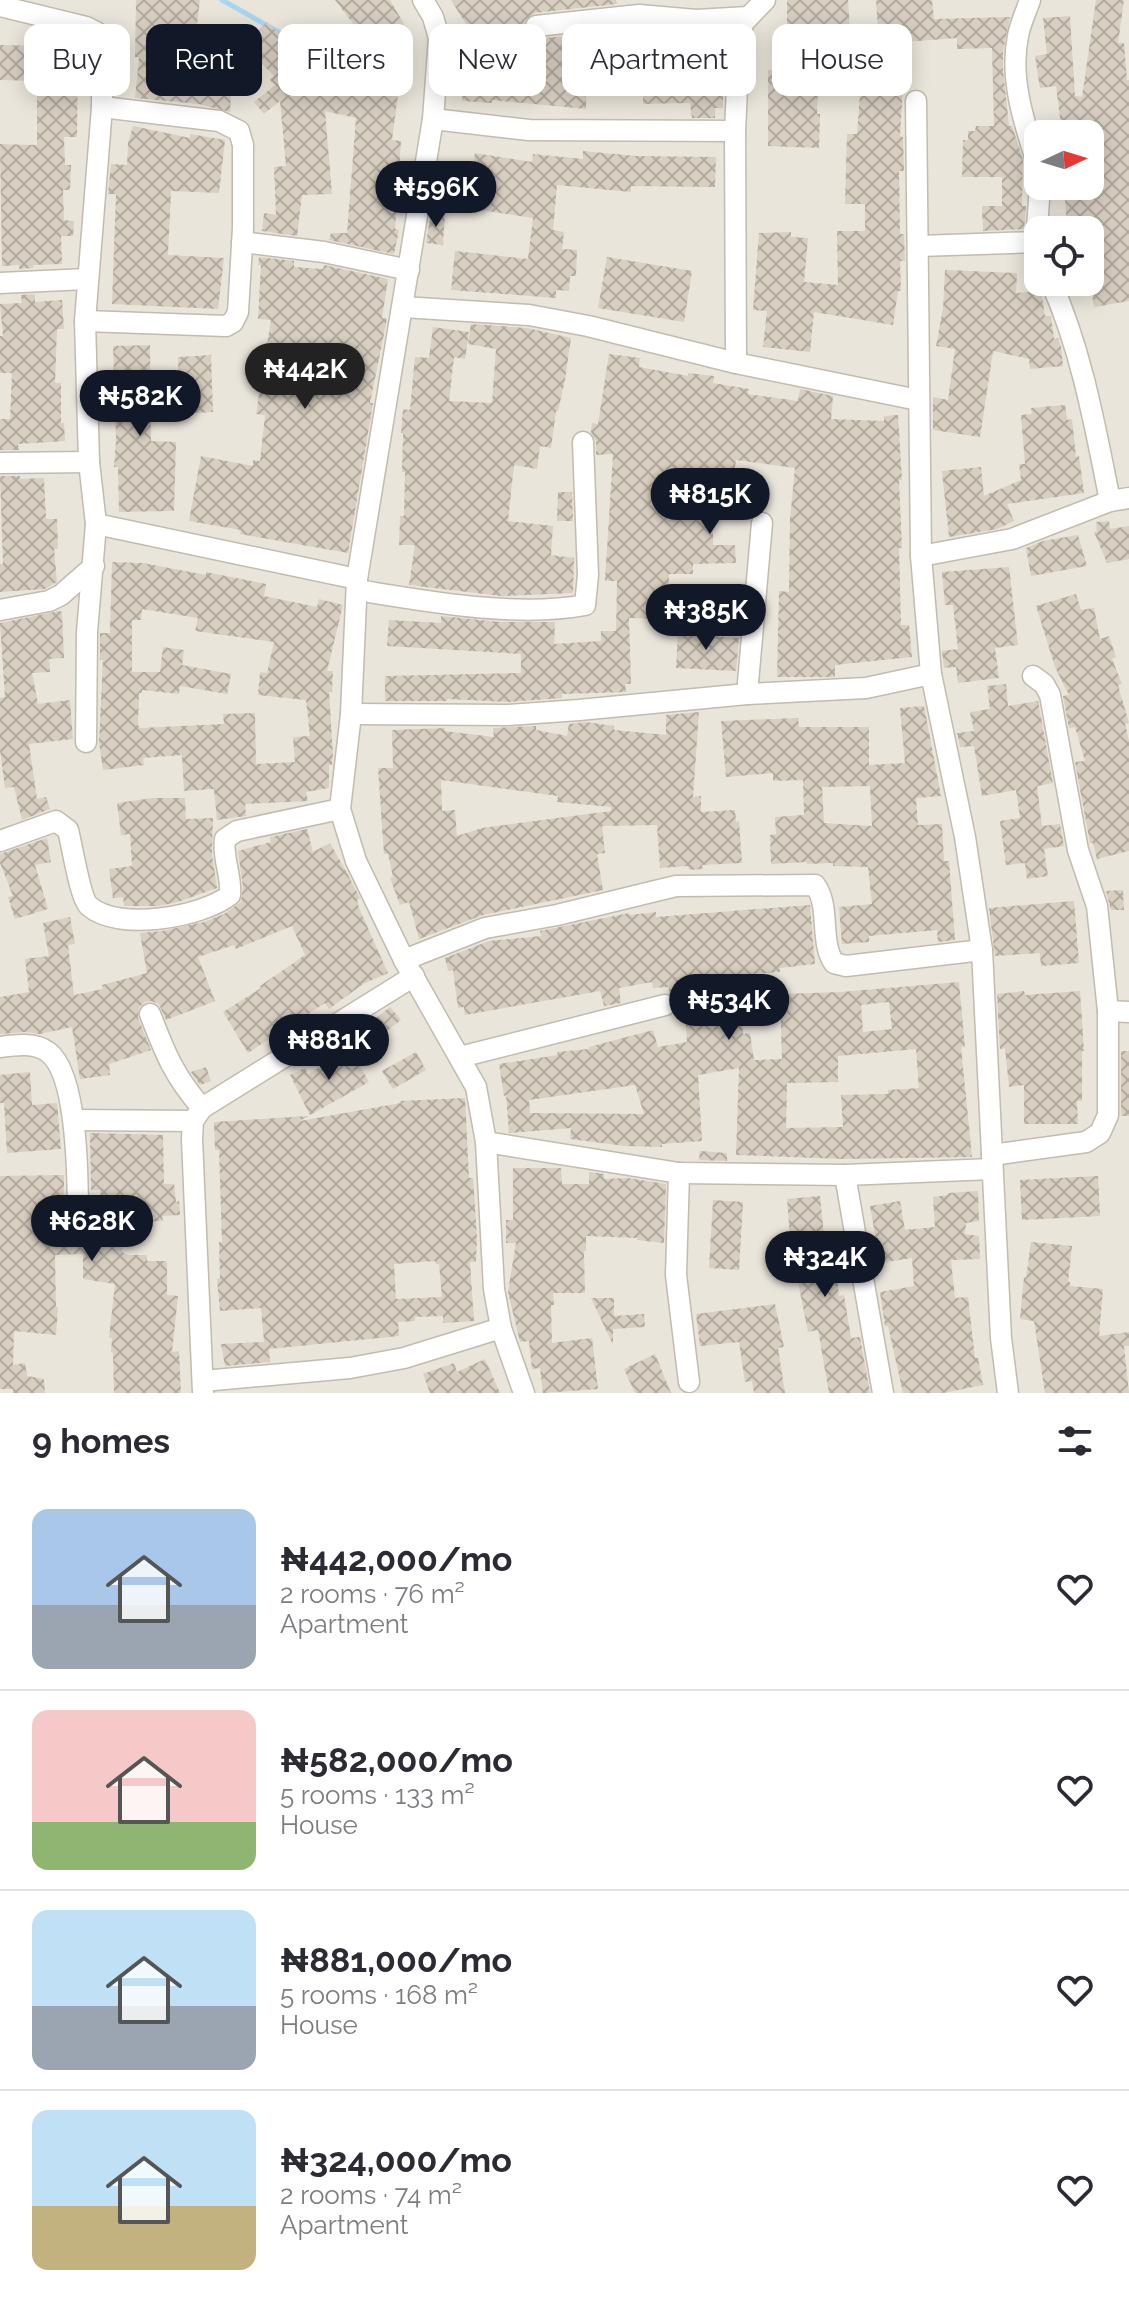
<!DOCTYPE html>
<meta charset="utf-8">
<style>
body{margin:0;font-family:Raleway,sans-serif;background:#f7f7f7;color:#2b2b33;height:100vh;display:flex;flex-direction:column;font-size:30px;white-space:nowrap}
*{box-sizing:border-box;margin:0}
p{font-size:26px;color:#7c7c81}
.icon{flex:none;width:44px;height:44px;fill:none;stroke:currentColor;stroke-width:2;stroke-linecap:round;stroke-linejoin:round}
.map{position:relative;height:1393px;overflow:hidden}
.side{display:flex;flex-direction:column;background:#fff;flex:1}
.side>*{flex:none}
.hud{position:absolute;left:24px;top:24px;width:1082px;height:72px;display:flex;gap:16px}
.needle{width:52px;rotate:86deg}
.controls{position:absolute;left:1024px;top:120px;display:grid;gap:16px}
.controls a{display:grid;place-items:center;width:80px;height:80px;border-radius:16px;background:#fff;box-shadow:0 4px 20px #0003;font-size:40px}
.price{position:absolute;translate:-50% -68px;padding:0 18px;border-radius:28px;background:#111827;color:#fff;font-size:26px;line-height:52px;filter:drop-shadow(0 2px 4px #0008)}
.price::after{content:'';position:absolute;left:50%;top:48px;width:24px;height:18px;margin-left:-12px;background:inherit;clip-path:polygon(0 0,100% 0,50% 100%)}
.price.on{background:#222;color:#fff}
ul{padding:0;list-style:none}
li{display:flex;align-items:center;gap:24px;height:200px;padding:0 32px}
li+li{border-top:2px solid #e1e1e2}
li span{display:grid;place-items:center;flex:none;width:224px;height:160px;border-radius:16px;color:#555}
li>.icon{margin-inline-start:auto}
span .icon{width:96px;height:96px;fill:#fffc;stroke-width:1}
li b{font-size:34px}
h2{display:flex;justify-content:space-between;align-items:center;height:96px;padding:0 32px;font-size:34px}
.tag{padding:0 28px;border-radius:16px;background:#fff;box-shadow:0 4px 20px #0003;font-size:28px;line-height:72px}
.tag.on{background:#111827;color:#fff}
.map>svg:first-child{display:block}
.residential{fill:#eae5da;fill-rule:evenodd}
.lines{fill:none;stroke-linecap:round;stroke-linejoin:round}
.stream{stroke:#a9d4f2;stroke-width:5}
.building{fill:url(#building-cross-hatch);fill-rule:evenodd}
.minor-casing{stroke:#c2bbae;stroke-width:23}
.minor{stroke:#fff;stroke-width:20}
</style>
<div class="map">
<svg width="1129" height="1393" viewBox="0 0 1129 1393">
<defs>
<pattern id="building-cross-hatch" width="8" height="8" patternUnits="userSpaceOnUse" patternTransform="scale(2)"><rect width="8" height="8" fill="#d8cfc1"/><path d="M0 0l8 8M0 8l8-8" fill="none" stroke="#b1aa9e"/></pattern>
</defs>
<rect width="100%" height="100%" fill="#f6f3ec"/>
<!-- residential -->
<path class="residential" d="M0 0H1129V1393H0ZM1038 134H1090V186H1038ZM1038 230H1090V282H1038Z"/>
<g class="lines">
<!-- stream -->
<path class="stream" d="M222 0 321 56"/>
</g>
<!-- building -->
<g class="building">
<path d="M136 0H200L196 32H198L197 49 234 51 230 112 199 104 135 98 139 57H135Z"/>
<path d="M335 0H390L404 24 359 50 347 29 354 25Z"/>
<path d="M451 0H616L617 4 534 13 525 20 523 28 530 37 537 39 631 29 661 30 662 54 690 53 689 32 723 31V108H715V118H692L690 103 643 104 644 51 587 54 586 109 492 100V103L462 101 466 50H469L466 24Z"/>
<path d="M787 0H848L851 46 811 49V66H819L817 114H820L819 148 768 146V70H780L784 86 787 85Z"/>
<path d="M876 0H932L934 19 1010 17 1003 51V70L1009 126H1012L1023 160 1022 206H1026L1024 229 983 231 982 206H1002V177H962L963 140H968V131H975L976 126H994L992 48 957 49V38L879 44Z"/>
<path d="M1096 0H1124L1118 43H1124L1127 80H1129V301L1094 307 1090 281V224L1067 226 1064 186H1090V134H1062L1056 86 1040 88 1035 56 1047 54 1043 18 1070 16 1075 96 1082 97Z"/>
<path d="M267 22 316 72 326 70 328 82 398 95 392 140 401 141 395 229 399 230 394 254 329 240 331 233H347L356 118 325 111 332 194 302 195 297 236 262 231 264 213 276 215 274 167 286 166 280 101 264 114 254 102 275 85 270 80 274 76 247 49 261 35 258 31Z"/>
<path d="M0 45 78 47 77 137H64L65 165H71L70 190H63L64 220 74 221 73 236H61L62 264 33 265V268L19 269V265L2 266 0 144 37 145V81L0 80Z"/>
<path d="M862 67 895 68 894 86 903 87 900 136 903 137 904 171H899L900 234H904L905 261H900L901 291H898L893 325 814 312 810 352 763 347 767 311 753 310 759 233 791 232V237L808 238 804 282 838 285 837 231H865V204H845L847 134H857Z"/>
<path d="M133 126 190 138V134L225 140 219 193 171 191 168 255 224 258 218 309 112 304 116 194H108L111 164 127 165 128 143Z"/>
<path d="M583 151 637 156 716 157 715 187 631 186V192L557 185 553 230 564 232 562 249 577 250 576 276H570L569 291 556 290V298L451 290 455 251 528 259 533 218 467 208 475 153 532 162 533 154 583 159Z"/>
<path d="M431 212 445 213 443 245 426 243Z"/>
<path d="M259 257 294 261V267L323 269 324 265 388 279 382 318 387 319 370 403H373L348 553 240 534 241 530 189 521 201 456 253 466V460L260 461 265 415 256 414 271 320 258 319 261 265H258Z"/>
<path d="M607 257 692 271 684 322 598 308Z"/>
<path d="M945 270 1017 273 1016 293 1041 291 1045 316H1051L1054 339 1058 338 1061 347 1063 366 1030 369 1029 359 993 351 980 437 933 430V397L948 400 955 349 936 346 943 309Z"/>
<path d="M35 294V302L62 300 64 329H57L55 383H61V423H64L65 441 18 444 19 450H0V419H10L12 373H0V336H3L0 304 22 303 21 295Z"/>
<path d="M471 324 527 328 571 338 565 380 558 411H556L551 448 540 446 537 469 514 465 508 521 553 526 551 555 574 558 573 593 501 596 409 585 415 545H399L400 516H404L405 472H402L403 433H401L403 409 410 410 415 357 429 358 433 327 469 332 465 359 454 357 449 401 492 403 496 349 468 344Z"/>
<path d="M150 345 151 441 176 442 174 511 119 512 118 467H114L116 440 113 346Z"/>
<path d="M609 354 640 358 639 367 688 376V373L714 376 713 383 749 389 748 394 798 401 800 389 833 396 831 419 884 421V416L898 415 902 480H899L902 548H899L901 625H909L912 657 835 665V677H777L779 591 789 592 790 519 795 468 736 460 732 488 741 489 739 517 713 515V545H735L736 563 693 564V574H669L668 619 629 618 631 684H625L626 692 562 694V698L508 702 447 699V701H385V676L521 673V654L387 646 389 620 441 623V616L500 622H555L554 644 601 641V631H616L617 581H605L613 454 596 455V441L591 432 592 423 598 424Z"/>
<path d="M211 355 213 412 180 414 178 357Z"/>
<path d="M1065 405 1067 420 1072 419 1076 457 1079 456 1084 493 1007 504 1014 521 997 529 949 537 942 471 981 467 984 496 1021 480 1019 464H1025L1021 415 1032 414 1031 408Z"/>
<path d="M0 476H20V479L44 478 46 519H57L58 549H54L57 582 45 589 0 592V564H3Z"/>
<path d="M558 492H572L573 521H557Z"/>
<path d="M1109 521 1110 529 1129 526V559L1107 563 1094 532H1097L1096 522Z"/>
<path d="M1078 535 1087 566 1031 576 1026 548 1043 541Z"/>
<path d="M112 562 143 563 206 575V572L266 584 264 596 317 607 319 599 343 605 327 671H333L332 692H329L333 754 332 765H329V788L306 792 308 801 245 804 246 816 217 820 214 789 184 791 182 755 143 758 144 765 103 770 99 742 103 660H100V633H110ZM142 609 198 618 195 631 274 642 267 673 260 672 258 695 306 700 310 736 293 737 295 762 256 764 255 713 223 714 224 724 140 728 138 725 139 693H142V690L179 694 180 686 227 694 231 674 182 665 184 650 163 647 160 672H132V620H141Z"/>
<path d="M1009 567 1018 645 995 648 999 678 958 683 956 667 944 668 942 651 958 649 953 605H945L942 572Z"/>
<path d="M1076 594 1081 610 1094 608 1100 639 1109 636 1116 657 1112 659 1122 684 1118 685 1129 723 1125 724 1129 741V851L1097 859 1093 843H1090L1075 762 1085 761 1075 727 1069 728 1063 696 1069 695 1055 667 1036 606Z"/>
<path d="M59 611 62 612 64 658 49 659 50 672 32 673 38 704 70 700 73 739 29 744 37 799 46 797 50 809 22 820 14 787 5 788 0 750V698L5 697 0 623Z"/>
<path d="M678 631 709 632V636L739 638 736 671 676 668Z"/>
<path d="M1006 684 1008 706 1038 701 1053 783 1037 786 1042 826 1060 824 1064 846 1044 849 1048 876 1027 879 1025 863 1006 865 1000 821 1020 818 1016 790 982 796 974 746 960 747 957 733 974 731 970 712 990 709 987 686Z"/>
<path d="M924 706 941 796 916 798 918 825 942 824 944 861H949L955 940 938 942 937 930 869 936V942L842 944 839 907 872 904 868 867 833 866V863L807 864V862L771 864 770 835 776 834 775 817 804 815 803 780 773 781V773L726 777 721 721 798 718 799 727H869V765L905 763 900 708ZM870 786 872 826 824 823 822 787Z"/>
<path d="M699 712 693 797 701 796V812L735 810 736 822 739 821 742 863 702 865 703 869 689 870 688 866 660 868 657 825 602 826 605 853 597 854 603 890 483 915 419 939 409 902 400 905 390 878 393 877 388 854H384L378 768H393L392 730 445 728V731L494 737 493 728 536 726V730L567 736 569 724 586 722 614 726V730L666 735V715ZM441 780 558 796 557 802 611 807V811L482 828 457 836 455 810 442 811Z"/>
<path d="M153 798H185L186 819 213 818 212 854 217 888 178 902 158 906H124L123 897 113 898 109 869 132 866 130 834 121 835 117 803Z"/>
<path d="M307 829 313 852 330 843 347 873 360 898 357 900 359 908 388 973 363 984 329 1009 325 1003 248 1053 223 1012 261 988 260 986 305 955 292 926 236 949 234 945 198 957 215 1001 166 1020 159 1004 151 1001 145 1002 139 1007 138 1018 151 1050 109 1064 110 1075 80 1079 72 1027 40 1034 25 1032 0 1034V997L29 992 25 959 49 956 43 923 70 917 75 944 68 945 74 995 103 989 102 985 147 973 140 933 162 931 204 922 224 914 241 902 243 887 238 851 271 842 270 837Z"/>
<path d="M47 838 51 862 35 865 48 909 15 919 8 897 13 896 0 863V854Z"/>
<path d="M1123 890 1124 910H1111L1106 891Z"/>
<path d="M1074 901 1079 963 1041 966 1040 953 995 956 989 908Z"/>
<path d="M810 905 815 964 780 968V972L738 975 743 1034 750 1033 754 1060 782 1059 780 994 841 992 959 982 965 1047H961L972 1157 844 1159 736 1155 739 1068 698 1075 702 1141 662 1144V1147L625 1146 570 1139 571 1128 509 1133 506 1095 504 1096 499 1064 558 1055 557 1052 589 1049V1047L653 1030 658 1047 687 1042 685 1012H682L681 998H676L669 993V987L653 988 652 982 619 988 621 1003 604 1006 600 991 465 1015 464 1007 458 1008 453 970 448 971 445 958 489 941 541 936 540 931 629 913 630 915 656 912V917ZM889 1002 892 1029 863 1032 861 1005ZM916 1049 919 1088 888 1090V1094L841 1095 843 1127 786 1128 787 1083 838 1082V1056ZM635 1085 644 1114 530 1113 529 1100Z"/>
<path d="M1024 991 1025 995 1080 991 1084 1051H1082V1101H1077L1078 1124H1024V1085L1009 1087 1005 1048 1000 1049 997 994Z"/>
<path d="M390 1007 401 1020 383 1034 372 1021Z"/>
<path d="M351 1050 369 1082 310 1115 290 1075 305 1068 308 1074Z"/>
<rect x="1121" y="1051" width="8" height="65"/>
<path d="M416 1052 426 1070 393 1089 382 1071Z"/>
<path d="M206 1067 211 1081 200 1085 191 1072Z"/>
<path d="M30 1072 32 1105 57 1103 61 1149 7 1153 4 1103H0V1075Z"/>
<path d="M465 1098 469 1178H473L477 1238 476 1262H470L474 1321 443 1323V1316L415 1317V1321L398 1322 399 1336 269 1349 270 1362 225 1366 221 1344 264 1342 261 1308 220 1311 217 1279 220 1278 219 1242H222L219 1150H215L214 1122 308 1116 300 1121 401 1103 400 1101ZM435 1261 436 1264H439L442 1297 396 1299 394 1264Z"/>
<path d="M90 1133 163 1135 164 1184H174L176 1202 179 1201 180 1215 162 1216 163 1221 125 1222 122 1252 128 1255H147V1261H167V1295L178 1296 172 1352 179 1351 181 1393H114L113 1353 111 1352 112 1338H109L115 1284 83 1279V1254L55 1255 56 1307H58L56 1335 14 1331 13 1365 25 1363 27 1376 44 1379 45 1393H13V1389H0V1176L64 1175V1218L67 1232 79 1238 85 1236 90 1228 101 1229 100 1190H91Z"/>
<path d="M700 1151 727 1153V1161L699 1160Z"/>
<path d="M513 1168H561L562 1184H589V1172L604 1174V1179L628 1178 666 1184 664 1243 637 1240V1238L586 1236V1251H584L585 1293H553L554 1305H551L552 1343 592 1338 598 1389 543 1393 540 1368 532 1369 529 1341 520 1342 508 1292 516 1243H506V1220H513Z"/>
<path d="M1098 1176 1100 1216 1022 1220 1020 1180Z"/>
<path d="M978 1191 979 1221 966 1223 965 1234 979 1236 980 1259 951 1260 955 1298 968 1297 975 1358H978L983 1385 943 1393H903L888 1326H885L880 1292 914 1286 912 1258 880 1263 870 1206 900 1201 905 1230 935 1227 933 1197 948 1195V1193Z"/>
<path d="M820 1196 826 1255 834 1254 839 1296 844 1295 851 1338 860 1337 870 1393H829L818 1330 808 1332 799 1287 793 1236 790 1237 787 1199Z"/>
<path d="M713 1200 743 1202 739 1270 709 1268Z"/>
<path d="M1031 1242 1072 1246 1068 1282H1070V1286L1103 1289 1099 1336 1129 1332V1346H1124L1129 1393H1045L1034 1321 1020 1319 1024 1277 1026 1278Z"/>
<path d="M591 1298H614V1316L644 1314 645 1327 613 1329V1345Z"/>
<path d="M775 1304 784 1347 778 1348 785 1393H754L752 1381 745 1382 739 1342 700 1346 696 1314Z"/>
<path d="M655 1354 671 1393H635L624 1369Z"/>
<path d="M485 1359 500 1393H430L423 1374 454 1363 457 1372Z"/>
</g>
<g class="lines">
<!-- minor casing -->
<g class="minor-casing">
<g id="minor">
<path d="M423 0 433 17 439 38 433 119 357 579 351 714 340 809 356 861 404 960 476 1087 486 1142 494 1289 501 1328 524 1393"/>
<path d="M1030 0C1026 12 1020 24 1018 36 1009 80 1025 125 1038 166"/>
<path d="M0 6 86 27 96 32 102 50V107L85 321 89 462 96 524 87 632 86 742"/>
<path d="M536 26 639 15 696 20 748 17"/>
<path d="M916 101 921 556 931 674 965 837 982 950 1001 1338 1008 1393"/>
<path d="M433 119 529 130 735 131"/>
<path d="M242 242 324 252 409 270"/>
<path d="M920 246 1036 242"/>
<path d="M1038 249 1036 242 1040 186"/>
<path d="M1051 282C1082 352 1095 426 1110 501"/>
<path d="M0 283 87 279"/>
<path d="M403 307 529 315 588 326 736 363 918 400"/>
<path d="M85 321 226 326 233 322 238 312 243 228V145L239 131 219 121 102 107"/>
<path d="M736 363 735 131 739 46 743 23 765 0"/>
<path d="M0 463 89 462"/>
<path d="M96 524 357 579"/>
<path d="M921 556 1012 539 1110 501 1129 498"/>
<path d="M357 590C426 601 516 618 585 605L588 575 583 442"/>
<path d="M0 610 49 601 61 595 94 566"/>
<path d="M747 694 762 523"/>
<path d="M351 714 508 715 579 710 747 694 866 688 931 674"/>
<path d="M0 841 56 821 68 830C72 845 80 898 89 906 118 932 202 917 230 895 232 876 222 858 225 839L237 831 340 809"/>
<path d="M404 960 485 928 557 915 676 886 815 885C831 907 819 940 834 963L846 966 982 950"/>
<path d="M1108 1011 1129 1012"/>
<path d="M150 1014C165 1053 174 1076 202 1108"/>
<path d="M0 1047C15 1045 35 1042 48 1052 79 1075 78 1186 78 1225"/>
<path d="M460 1057 665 1005"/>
<path d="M74 1120 193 1121"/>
<path d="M486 1142 679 1173 845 1175 992 1169"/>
<path d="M992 1155 1086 1142 1100 1133 1108 1115V1011L1097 906 1078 850 1050 695 1044 684 1033 676"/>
<path d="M679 1173 676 1275 689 1382"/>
<path d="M845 1175 883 1393"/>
<path d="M203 1381 350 1368 404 1358 501 1328"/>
<path d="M203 1393 192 1139 193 1121 202 1108 414 976"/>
</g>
</g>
<!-- minor -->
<use href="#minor" class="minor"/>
</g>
</svg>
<div class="controls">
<a><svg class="needle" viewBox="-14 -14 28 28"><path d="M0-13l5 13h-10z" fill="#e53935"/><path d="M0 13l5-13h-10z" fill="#7c7c81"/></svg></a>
<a><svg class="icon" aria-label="locate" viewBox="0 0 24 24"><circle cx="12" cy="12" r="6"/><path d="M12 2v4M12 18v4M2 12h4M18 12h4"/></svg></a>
</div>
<b class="price" style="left:436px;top:229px">₦596K</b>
<b class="price on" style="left:305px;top:411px">₦442K</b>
<b class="price" style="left:140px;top:438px">₦582K</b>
<b class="price" style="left:710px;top:536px">₦815K</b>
<b class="price" style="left:706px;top:652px">₦385K</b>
<b class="price" style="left:729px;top:1042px">₦534K</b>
<b class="price" style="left:329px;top:1082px">₦881K</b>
<b class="price" style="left:92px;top:1263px">₦628K</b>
<b class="price" style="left:825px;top:1299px">₦324K</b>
<div class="hud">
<a class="tag">Buy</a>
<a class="tag on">Rent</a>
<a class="tag">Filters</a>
<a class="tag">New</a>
<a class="tag">Apartment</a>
<a class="tag">House</a>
</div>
</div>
<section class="side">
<h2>9 homes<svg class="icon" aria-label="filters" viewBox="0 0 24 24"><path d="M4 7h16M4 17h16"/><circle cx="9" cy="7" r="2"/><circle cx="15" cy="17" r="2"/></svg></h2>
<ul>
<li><span style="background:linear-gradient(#a9c7e8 60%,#9aa5b1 0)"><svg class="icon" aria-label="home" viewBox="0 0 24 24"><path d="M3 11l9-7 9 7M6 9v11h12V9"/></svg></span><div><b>₦442,000/mo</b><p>2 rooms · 76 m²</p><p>Apartment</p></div><svg class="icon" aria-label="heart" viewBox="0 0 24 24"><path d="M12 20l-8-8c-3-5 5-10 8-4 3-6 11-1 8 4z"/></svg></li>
<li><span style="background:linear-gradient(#f6c9c9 70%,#8fb573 0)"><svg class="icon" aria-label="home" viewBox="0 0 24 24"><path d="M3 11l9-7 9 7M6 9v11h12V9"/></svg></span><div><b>₦582,000/mo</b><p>5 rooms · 133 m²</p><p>House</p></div><svg class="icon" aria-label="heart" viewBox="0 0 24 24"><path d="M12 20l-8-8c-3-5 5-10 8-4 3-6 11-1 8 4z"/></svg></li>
<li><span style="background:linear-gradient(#bfe0f5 60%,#9aa5b1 0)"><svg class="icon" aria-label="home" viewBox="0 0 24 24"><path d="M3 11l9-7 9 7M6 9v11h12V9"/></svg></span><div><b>₦881,000/mo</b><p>5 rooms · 168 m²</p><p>House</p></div><svg class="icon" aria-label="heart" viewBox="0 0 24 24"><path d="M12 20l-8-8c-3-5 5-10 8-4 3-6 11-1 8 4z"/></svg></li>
<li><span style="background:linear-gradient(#bfe0f5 60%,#c2b280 0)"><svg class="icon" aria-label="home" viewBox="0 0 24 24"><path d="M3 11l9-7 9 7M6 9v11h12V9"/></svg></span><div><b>₦324,000/mo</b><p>2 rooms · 74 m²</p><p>Apartment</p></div><svg class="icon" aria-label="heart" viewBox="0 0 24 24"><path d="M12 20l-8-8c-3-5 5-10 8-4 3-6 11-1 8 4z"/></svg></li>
</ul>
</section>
